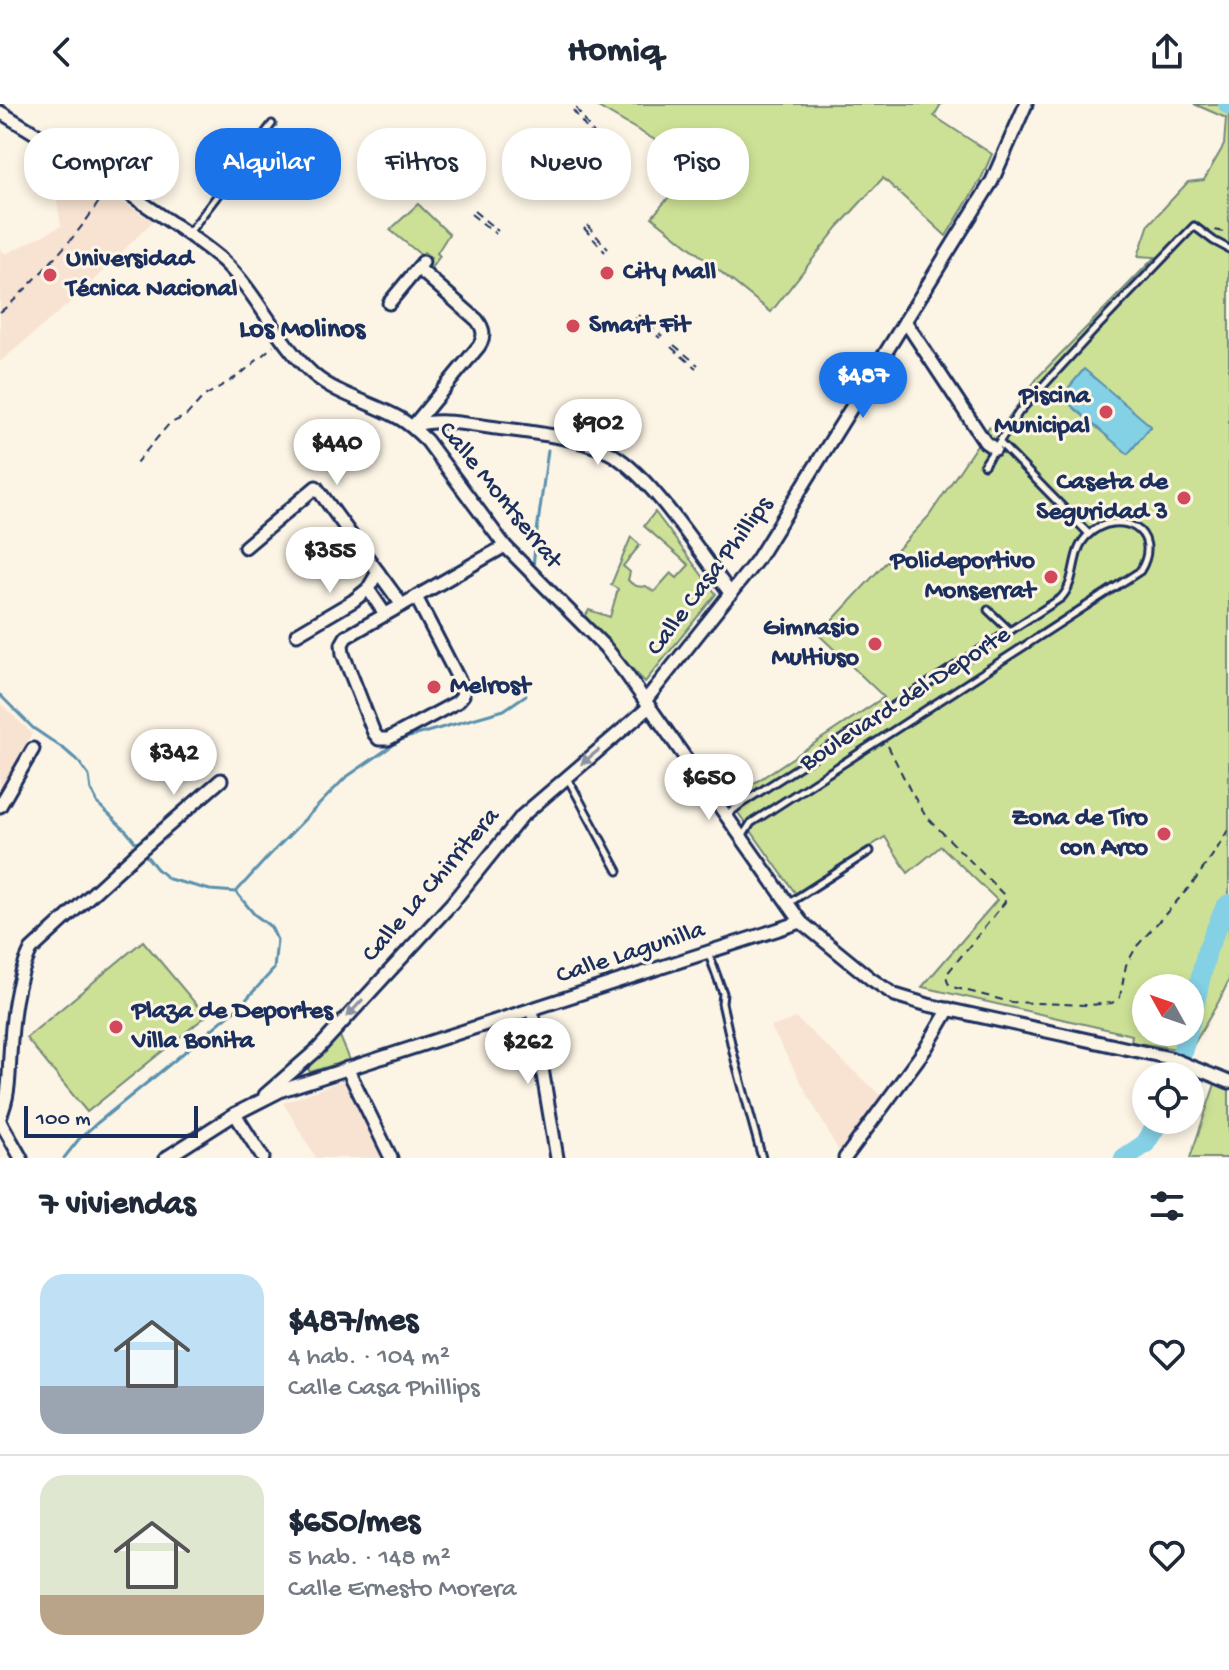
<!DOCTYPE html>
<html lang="es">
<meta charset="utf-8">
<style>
body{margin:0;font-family:"Gochi Hand",sans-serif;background:#f6f6f7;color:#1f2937;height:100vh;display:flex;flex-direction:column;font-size:30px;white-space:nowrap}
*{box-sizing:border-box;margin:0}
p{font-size:26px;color:#747a83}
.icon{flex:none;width:44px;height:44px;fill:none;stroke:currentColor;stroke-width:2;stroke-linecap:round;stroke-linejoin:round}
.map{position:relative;height:1054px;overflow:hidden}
.sheet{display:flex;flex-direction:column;background:#fff;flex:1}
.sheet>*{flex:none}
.banner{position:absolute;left:24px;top:24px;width:800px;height:72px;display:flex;gap:16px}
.needle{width:52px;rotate:310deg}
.controls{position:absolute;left:1132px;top:870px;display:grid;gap:16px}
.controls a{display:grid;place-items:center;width:72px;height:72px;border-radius:50%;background:#fff;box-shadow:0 4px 12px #0003;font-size:40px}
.scale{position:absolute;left:24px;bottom:20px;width:174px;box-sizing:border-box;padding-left:8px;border:4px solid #1b2f5e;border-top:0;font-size:22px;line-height:28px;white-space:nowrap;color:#1b2f5e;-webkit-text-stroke:6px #fcf5e5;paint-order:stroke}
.price{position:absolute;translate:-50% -68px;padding:0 18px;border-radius:28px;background:#fff;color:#222;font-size:26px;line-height:52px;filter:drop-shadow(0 2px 4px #0008)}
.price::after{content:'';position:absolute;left:50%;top:48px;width:24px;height:18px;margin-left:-12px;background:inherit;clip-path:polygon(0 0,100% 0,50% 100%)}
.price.current{background:#1a73e8;color:#fff}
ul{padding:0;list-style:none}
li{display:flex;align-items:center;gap:24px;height:200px;padding:0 40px}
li+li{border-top:2px solid #e0e1e3}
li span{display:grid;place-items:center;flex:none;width:224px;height:160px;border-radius:24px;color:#555}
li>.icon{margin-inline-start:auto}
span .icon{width:96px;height:96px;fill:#fffc;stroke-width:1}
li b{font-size:34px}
h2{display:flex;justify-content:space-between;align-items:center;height:96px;padding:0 40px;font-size:34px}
.tag{padding:0 28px;border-radius:32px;background:#fff;box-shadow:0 4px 12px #0003;font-size:28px;line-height:72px}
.tag.current{background:#1a73e8;color:#fff}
header{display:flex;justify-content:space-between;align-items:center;height:104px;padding:0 40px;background:#fff;font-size:36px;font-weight:700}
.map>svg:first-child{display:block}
.built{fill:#f8e3d2}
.green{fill:#cde196;stroke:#74887a;stroke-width:2;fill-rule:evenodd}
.water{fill:#84d0e4;stroke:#5a90ae;stroke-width:2}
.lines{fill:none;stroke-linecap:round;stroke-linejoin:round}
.stream{stroke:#5a90ae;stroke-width:3}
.river{stroke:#84d0e4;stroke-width:20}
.service-casing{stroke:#1b2f5e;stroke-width:11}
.minor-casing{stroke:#1b2f5e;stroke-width:17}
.path{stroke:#1b2f5e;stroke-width:2;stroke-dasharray:8 6;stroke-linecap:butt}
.service{stroke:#fcf5e5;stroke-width:5}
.minor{stroke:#fcf5e5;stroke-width:11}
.oneway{fill:#8c92a2}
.poi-dot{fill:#d1495b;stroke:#fcf5e5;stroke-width:3}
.labels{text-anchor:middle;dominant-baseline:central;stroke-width:6;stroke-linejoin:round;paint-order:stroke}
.poi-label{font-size:26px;font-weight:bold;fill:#1b2f5e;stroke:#fcf5e5;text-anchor:start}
.street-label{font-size:26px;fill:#1b2f5e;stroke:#fcf5e5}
.neighbourhood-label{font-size:28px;font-weight:bold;fill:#1b2f5e;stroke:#fcf5e5}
</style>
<header><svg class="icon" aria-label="back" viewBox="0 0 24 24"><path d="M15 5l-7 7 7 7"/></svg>Homiq<svg class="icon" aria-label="share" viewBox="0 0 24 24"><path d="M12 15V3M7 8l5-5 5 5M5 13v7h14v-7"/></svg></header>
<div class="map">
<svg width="1229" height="1054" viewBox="0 0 1229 1054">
<rect width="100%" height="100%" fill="#fcf5e5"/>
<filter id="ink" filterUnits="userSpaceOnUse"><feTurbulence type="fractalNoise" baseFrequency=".0125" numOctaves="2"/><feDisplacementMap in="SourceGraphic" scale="16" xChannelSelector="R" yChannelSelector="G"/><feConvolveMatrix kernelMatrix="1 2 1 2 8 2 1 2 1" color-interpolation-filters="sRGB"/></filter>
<g filter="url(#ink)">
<!-- built -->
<g class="built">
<path d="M49 51 153 117 78 192 0 258V145L6 150 61 122Z"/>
<path d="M0 599 32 629 0 688Z"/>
<path d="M796 914 881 992 840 1050 771 923Z"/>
<path d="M346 975 384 1054H316L283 999Z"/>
</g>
<!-- green -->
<g class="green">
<path d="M593 0H941L934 12 992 50 981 75 946 132 883 74 838 123 771 208 652 113 691 67 667 43Z"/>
<path d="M1194 0H1229V876L1219 897 1190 947 1131 938 1132 931 922 883 997 796 941 742 908 769 885 733 796 790 729 696 884 593 819 531 929 412 989 323 997 329 1039 272 1155 153 1138 152 1149 120 1188 78 1204 76 1224 41 1226 14ZM1146 884H1190V928H1146Z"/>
<path d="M418 100 449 130 437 149 440 152 431 164 427 160 431 154 424 148 421 151 390 126Z"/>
<path d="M655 408 716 490 645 578 584 515 589 506 610 513 618 485 611 481 631 433 640 441 623 462 630 468 628 476C633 482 638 484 646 482L654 488 671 469 677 474 689 461 644 422Z"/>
<path d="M143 837 206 912 87 1008 26 934Z"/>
<path d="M339 930 350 956 310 968 308 965Z"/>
<path d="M1215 980 1229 986V1054H1190Z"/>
</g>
<!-- water -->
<path class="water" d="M1084 265 1151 322 1128 350 1061 293Z"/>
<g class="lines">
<!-- stream -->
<g class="stream">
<path d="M533 464 535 442 548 346"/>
<path d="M0 591 33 624 64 645 79 658 89 672 91 686 98 700 127 728 157 765 169 775 210 786 236 788"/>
<path d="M236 788 266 755 345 674 402 635 504 606 526 591"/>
<path d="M64 1054 79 1035 96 1020 169 961 242 900 274 865 277 836 271 823 254 810 236 788"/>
</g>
<!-- river -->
<g class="river">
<path d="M1228 0 1229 1"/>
<path d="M1190 920 1207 846 1225 804 1229 800"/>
<path d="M1175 972 1188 928"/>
<path d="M1124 1054 1145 1040 1160 1016"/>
</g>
<!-- service casing -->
<g class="service-casing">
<g id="service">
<path d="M188 130 272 20"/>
<path d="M999 338 1089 430"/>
<path d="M984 361 1019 308 1098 222 1194 122 1214 137 1229 145"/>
<path d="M988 506 1010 527"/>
<path d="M567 673 618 767"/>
<path d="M727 711 741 700 1061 494C1078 476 1070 447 1088 431 1118 403 1165 426 1140 467L751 719 742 733"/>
<path d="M789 799 870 747"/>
<path d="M708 848 723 889 722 899 734 952 762 1054"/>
</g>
</g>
<!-- minor casing -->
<g class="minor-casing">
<g id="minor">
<path d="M0 8C52 39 103 72 153 106 176 122 201 138 222 156 258 189 276 237 313 270 337 291 371 298 399 314 410 320 418 328 427 337L505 442 605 543 627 571 801 818 871 875 895 891 928 901 1170 954 1229 978"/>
<path d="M389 199 423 158"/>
<path d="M905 217 985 338 995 345"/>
<path d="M412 322C440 313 469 321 497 324 529 328 577 333 606 347 649 367 701 451 731 490"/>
<path d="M413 322 479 242C485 232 484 225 477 216L418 164"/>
<path d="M245 443 316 383 402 501"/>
<path d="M368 485 385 510"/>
<path d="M416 493 461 580 463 591 457 598 388 635H379L374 629 343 550 342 540 346 533 505 442"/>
<path d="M297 530 353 497 368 485 378 468"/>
<path d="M645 597 757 456 992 77 1026 0"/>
<path d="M0 702 33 645"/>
<path d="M532 905 557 1054"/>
<path d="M347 964 391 1054"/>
<path d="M265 991 318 945 452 799 522 712 649 603"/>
<path d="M235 1010 263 1054"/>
<path d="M0 1013C9 993 9 973 10 951 12 916 15 878 31 846L138 748 221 676"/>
<path d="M0 1017 21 1054"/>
<path d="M166 1054 235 1010 282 986 801 818"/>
<path d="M845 1054 926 944 949 905"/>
</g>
</g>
<!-- path -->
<g class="path">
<path d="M576 4 594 30"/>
<path d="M573 6 592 32"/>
<path d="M474 107 498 127"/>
<path d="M471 110 496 130"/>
<path d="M587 121 608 145"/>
<path d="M584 124 605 148"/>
<path d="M1215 126 1229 129"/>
<path d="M0 208C14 198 25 185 37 173 62 146 86 121 104 89"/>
<path d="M638 211 662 232"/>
<path d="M635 214 660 234"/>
<path d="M674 241 698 261"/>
<path d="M671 243 696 264"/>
<path d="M136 359 169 320 186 312 203 293 241 270 273 242"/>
<path d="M888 642 910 686 925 711 1004 791 1005 798 946 871 948 879 952 883 1011 898 1088 901 1112 899 1120 893 1126 861 1137 842 1193 779 1217 745 1229 724"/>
</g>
<!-- service -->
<use href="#service" class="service"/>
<!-- minor -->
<use href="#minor" class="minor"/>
</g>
<!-- one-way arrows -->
<defs><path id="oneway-solid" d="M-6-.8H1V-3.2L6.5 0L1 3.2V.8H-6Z" transform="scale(2)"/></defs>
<g class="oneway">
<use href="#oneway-solid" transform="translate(590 653) rotate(141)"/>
<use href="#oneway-solid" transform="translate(355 904) rotate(132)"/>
</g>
</g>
<!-- markers -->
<g class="poi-dot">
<circle cx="607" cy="169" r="8"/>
<circle cx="50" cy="171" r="8"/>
<circle cx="573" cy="222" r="8"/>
<circle cx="1106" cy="308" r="8"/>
<circle cx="1184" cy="394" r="8"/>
<circle cx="1051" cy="473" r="8"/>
<circle cx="875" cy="540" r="8"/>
<circle cx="434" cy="583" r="8"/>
<circle cx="1164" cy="730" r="8"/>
<circle cx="116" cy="923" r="8"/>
</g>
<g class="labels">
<!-- poi labels -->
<g class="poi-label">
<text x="66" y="156">Universidad<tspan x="66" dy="30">Técnica Nacional</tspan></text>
<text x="623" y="169">City Mall</text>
<text x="589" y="222">Smart Fit</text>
<text x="1090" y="293" text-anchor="end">Piscina<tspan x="1090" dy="30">Municipal</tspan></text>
<text x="1168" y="379" text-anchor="end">Caseta de<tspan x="1168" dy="30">Seguridad 3</tspan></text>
<text x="1035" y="458" text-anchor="end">Polideportivo<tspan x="1035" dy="30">Monserrat</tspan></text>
<text x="859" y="525" text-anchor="end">Gimnasio<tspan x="859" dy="30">Multiuso</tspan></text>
<text x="450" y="583">Melrost</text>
<text x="1148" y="715" text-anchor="end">Zona de Tiro<tspan x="1148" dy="30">con Arco</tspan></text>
<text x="132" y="908">Plaza de Deportes<tspan x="132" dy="30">Villa Bonita</tspan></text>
</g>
<!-- street labels -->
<g class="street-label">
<text transform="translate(499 392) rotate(51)">Calle Montserrat</text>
<text transform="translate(711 473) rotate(-53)">Calle Casa Phillips</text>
<text transform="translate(906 596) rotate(-33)">Boulevard del Deporte</text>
<text transform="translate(432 782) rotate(-49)">Calle La Chirritera</text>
<text transform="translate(631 850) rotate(-18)">Calle Lagunilla</text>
</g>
<!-- neighbourhood labels -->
<g class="neighbourhood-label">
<text x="302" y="226">Los Molinos</text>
</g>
</g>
</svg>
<div class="controls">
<a><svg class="needle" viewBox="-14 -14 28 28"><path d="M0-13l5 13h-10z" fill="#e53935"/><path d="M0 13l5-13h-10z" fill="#747a83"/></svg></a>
<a><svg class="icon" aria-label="locate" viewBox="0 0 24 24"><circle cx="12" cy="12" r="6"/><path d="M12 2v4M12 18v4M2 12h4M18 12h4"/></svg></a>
</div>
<div class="scale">100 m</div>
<b class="price current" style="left:863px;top:316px">$487</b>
<b class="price" style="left:598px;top:363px">$902</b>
<b class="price" style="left:337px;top:383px">$440</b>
<b class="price" style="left:330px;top:491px">$355</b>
<b class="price" style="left:174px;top:693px">$342</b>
<b class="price" style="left:709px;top:718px">$650</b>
<b class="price" style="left:528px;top:982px">$262</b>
<div class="banner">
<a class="tag">Comprar</a>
<a class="tag current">Alquilar</a>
<a class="tag">Filtros</a>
<a class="tag">Nuevo</a>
<a class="tag">Piso</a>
</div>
</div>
<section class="sheet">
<h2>7 viviendas<svg class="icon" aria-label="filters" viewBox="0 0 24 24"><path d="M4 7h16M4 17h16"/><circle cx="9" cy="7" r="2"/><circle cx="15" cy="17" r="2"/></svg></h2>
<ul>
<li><span style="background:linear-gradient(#bfe0f5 70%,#9aa5b1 0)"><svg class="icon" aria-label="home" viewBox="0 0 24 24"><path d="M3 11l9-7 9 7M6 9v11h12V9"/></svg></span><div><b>$487/mes</b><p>4 hab. · 104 m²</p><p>Calle Casa Phillips</p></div><svg class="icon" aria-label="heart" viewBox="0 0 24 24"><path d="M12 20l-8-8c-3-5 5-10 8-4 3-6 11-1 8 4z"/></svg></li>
<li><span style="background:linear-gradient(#dfe7d0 75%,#b9a48a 0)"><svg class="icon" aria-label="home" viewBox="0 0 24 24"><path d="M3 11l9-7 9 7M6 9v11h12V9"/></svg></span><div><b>$650/mes</b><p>5 hab. · 148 m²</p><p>Calle Ernesto Morera</p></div><svg class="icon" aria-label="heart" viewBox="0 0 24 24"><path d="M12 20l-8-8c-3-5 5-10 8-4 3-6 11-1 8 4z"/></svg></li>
</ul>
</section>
